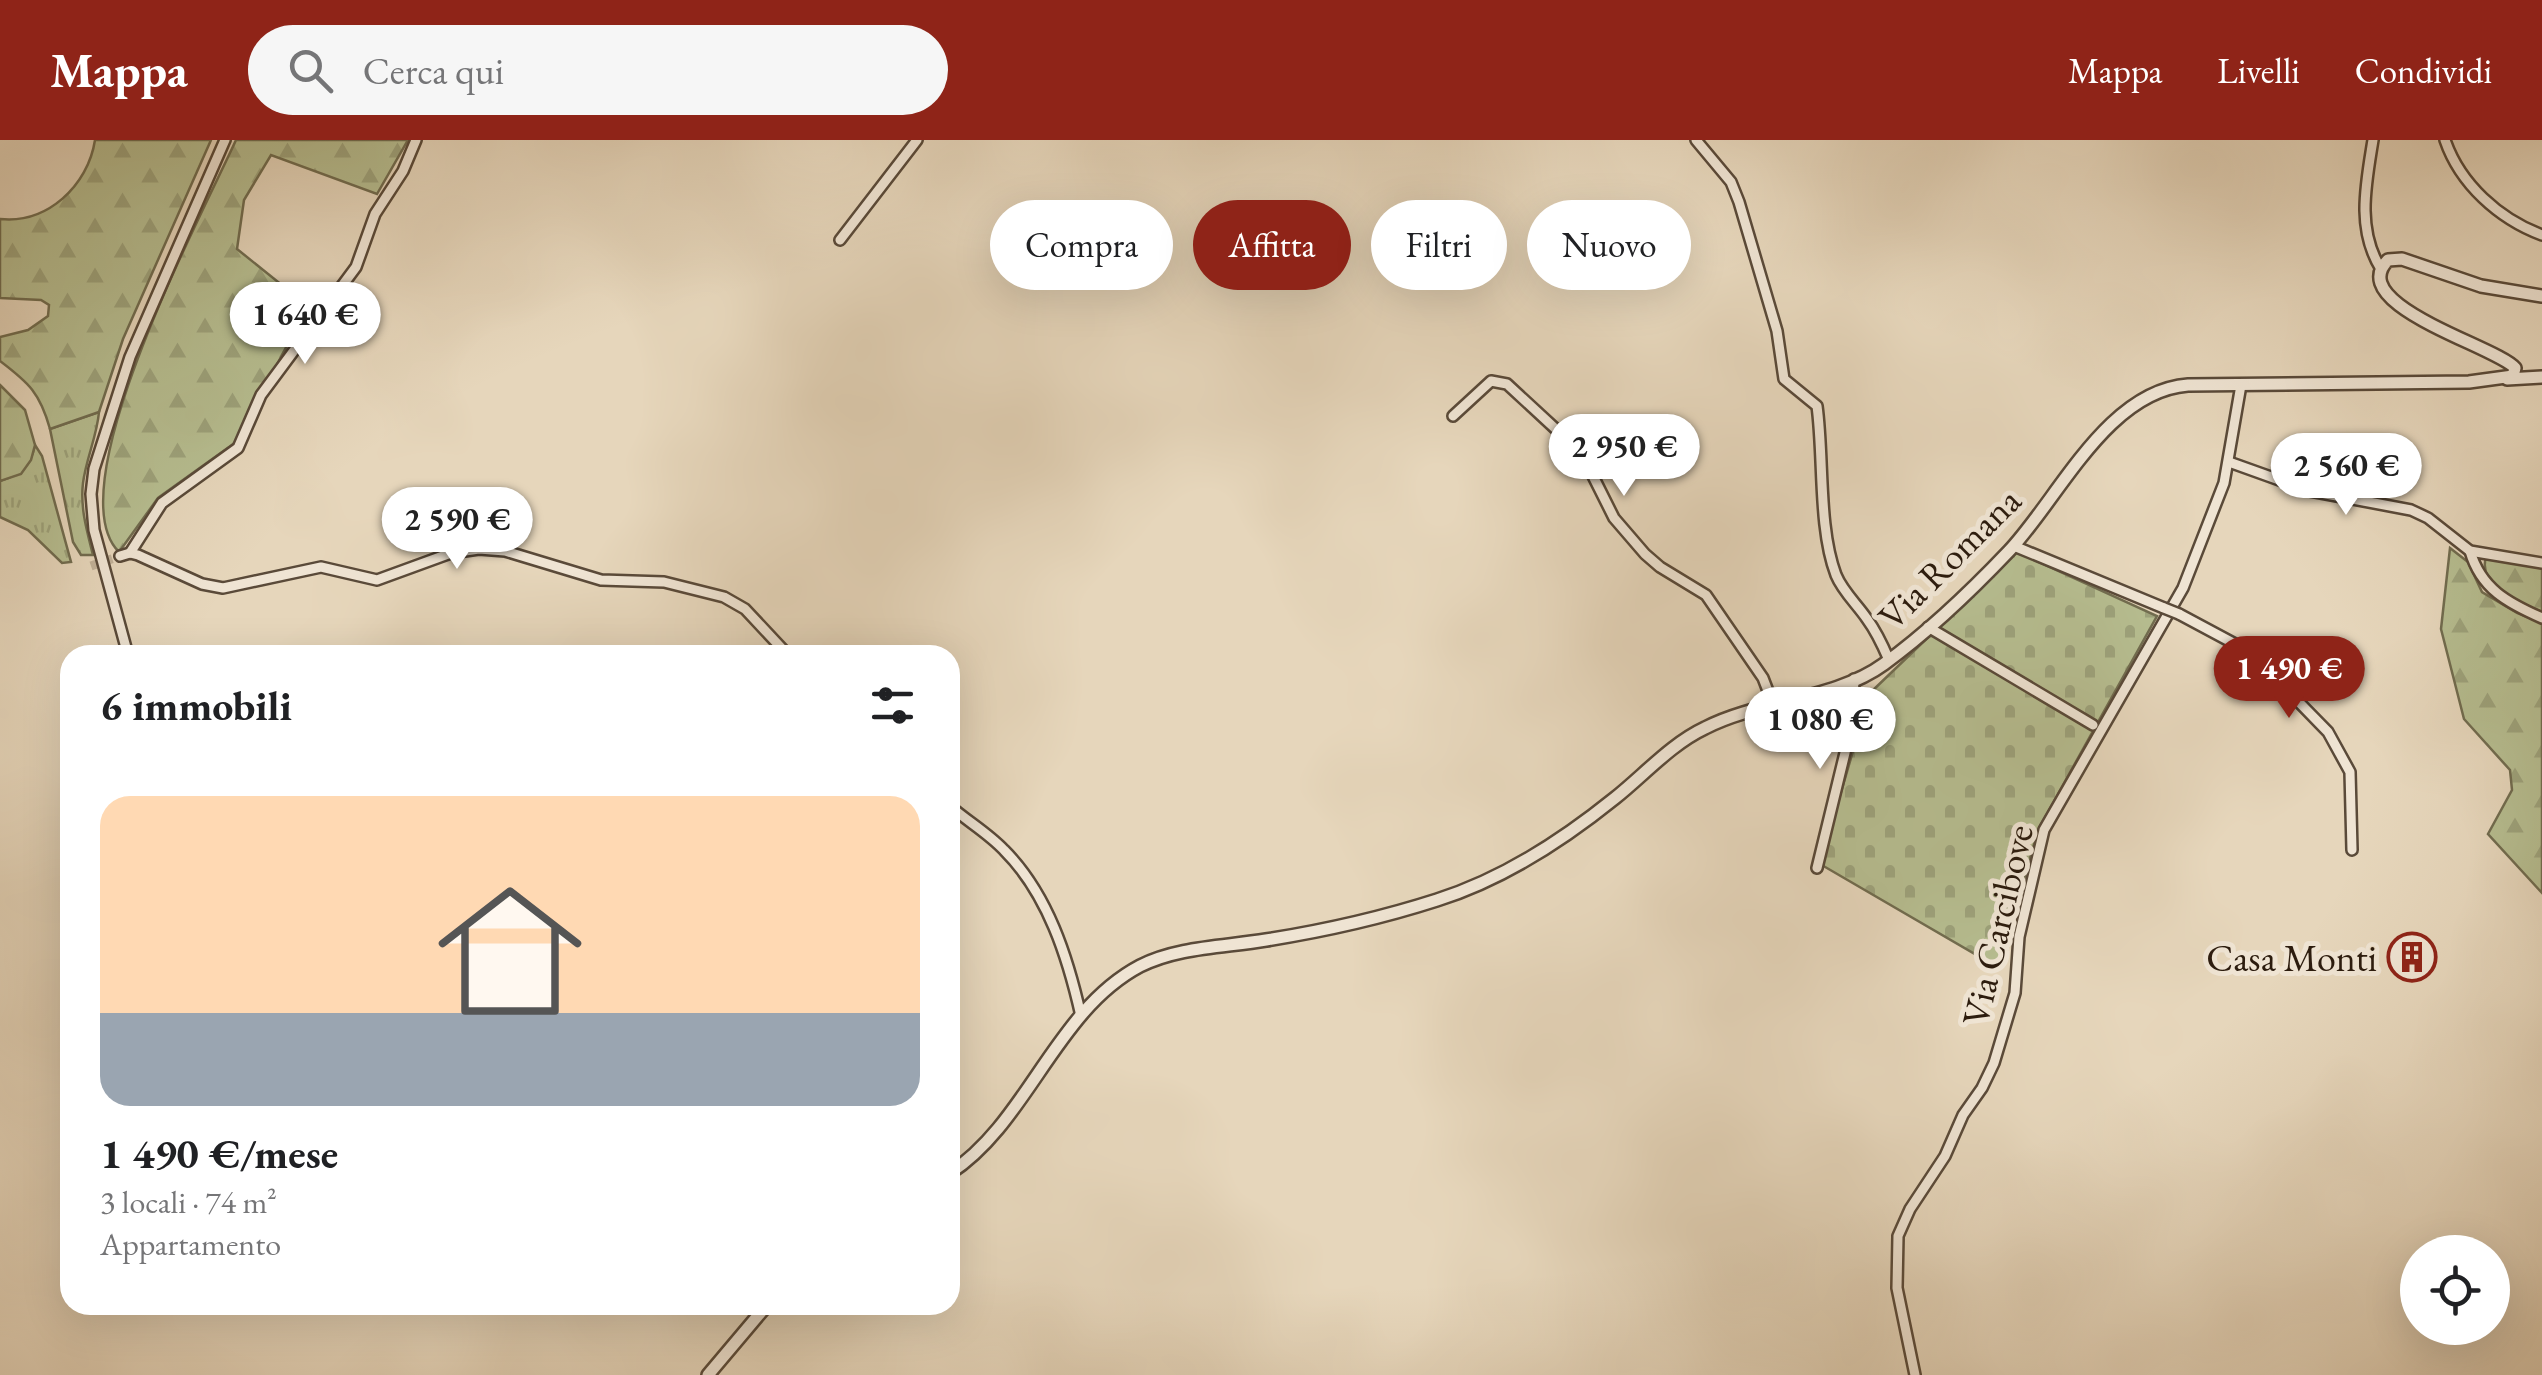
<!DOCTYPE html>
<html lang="it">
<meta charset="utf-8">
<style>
body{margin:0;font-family:"EB Garamond",serif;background:#f6f6f6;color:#202124;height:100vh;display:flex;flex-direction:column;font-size:38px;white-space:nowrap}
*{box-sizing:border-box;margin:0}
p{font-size:32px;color:#757577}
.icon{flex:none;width:55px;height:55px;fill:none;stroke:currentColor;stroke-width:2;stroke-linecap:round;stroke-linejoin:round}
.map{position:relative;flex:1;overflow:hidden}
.side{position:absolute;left:60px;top:505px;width:900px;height:670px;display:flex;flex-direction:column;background:#fff;border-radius:30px;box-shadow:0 10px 40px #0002}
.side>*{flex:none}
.banner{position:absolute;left:990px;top:60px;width:950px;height:90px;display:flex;gap:20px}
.tools{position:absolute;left:2400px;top:1095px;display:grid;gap:20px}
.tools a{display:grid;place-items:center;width:110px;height:110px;border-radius:50%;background:#fff;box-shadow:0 10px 40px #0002;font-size:50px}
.price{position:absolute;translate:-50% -85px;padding:0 22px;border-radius:35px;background:#fff;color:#222;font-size:32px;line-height:65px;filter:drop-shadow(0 2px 5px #0008)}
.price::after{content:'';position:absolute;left:50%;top:60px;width:30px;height:22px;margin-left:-15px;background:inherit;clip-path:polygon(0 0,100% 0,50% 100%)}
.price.selected{background:#8f2418;color:#fff}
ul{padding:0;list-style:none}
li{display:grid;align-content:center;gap:20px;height:530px;padding:0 40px}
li+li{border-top:2px solid #e0e0e0}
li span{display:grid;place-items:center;height:310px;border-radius:30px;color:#555}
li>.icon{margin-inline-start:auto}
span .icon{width:180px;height:180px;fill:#fffc;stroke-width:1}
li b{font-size:42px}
h2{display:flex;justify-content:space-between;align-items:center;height:120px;padding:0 40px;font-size:42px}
.pill{padding:0 35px;border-radius:45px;background:#fff;box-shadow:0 10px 40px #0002;font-size:35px;line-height:90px}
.pill.selected{background:#8f2418;color:#fff}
header{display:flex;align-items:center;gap:60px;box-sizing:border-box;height:140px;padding:0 50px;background:#8f2418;color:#fff}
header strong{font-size:48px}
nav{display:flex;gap:55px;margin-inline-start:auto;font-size:35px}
.search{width:700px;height:90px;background:#f6f6f6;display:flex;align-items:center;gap:25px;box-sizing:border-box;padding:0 35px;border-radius:55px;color:#757577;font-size:38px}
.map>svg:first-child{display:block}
.grass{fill:url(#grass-tufts);stroke:#716c4f;stroke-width:2.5}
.forest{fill:url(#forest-firs);stroke:#716c4f;stroke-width:2.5}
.cemetery{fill:url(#cemetery-stones);stroke:#716c4f;stroke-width:2.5}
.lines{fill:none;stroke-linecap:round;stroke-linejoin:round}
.minor-tunnel{stroke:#c1b198;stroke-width:9;stroke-dasharray:9 4.5;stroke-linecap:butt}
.minor-casing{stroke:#5a4a39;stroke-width:14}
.tertiary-casing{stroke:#5a4a39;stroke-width:16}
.minor{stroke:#efe4d3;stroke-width:9}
.tertiary{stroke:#efe4d3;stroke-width:11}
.minor-bridge-casing{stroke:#5a4a39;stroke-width:14;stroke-linecap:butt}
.minor-bridge{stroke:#efe4d3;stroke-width:9}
.labels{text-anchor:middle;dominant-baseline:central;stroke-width:10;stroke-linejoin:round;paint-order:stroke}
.street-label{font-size:38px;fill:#2c1c0e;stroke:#efe4d3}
.poi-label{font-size:38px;fill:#2c1c0e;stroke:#efe4d3;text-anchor:end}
</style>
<header>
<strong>Mappa</strong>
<div class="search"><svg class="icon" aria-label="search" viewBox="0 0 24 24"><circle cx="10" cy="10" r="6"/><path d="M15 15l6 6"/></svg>Cerca qui</div>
<nav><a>Mappa</a><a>Livelli</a><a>Condividi</a></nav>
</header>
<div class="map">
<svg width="2542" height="1235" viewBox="0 0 2542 1235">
<defs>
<pattern id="grass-tufts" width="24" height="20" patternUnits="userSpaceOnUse" patternTransform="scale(2.5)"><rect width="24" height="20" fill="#b6bd90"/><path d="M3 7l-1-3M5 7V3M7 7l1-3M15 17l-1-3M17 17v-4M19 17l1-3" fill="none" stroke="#9da27b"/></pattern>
<pattern id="forest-firs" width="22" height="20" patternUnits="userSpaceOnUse" patternTransform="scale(2.5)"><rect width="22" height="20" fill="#b6bd90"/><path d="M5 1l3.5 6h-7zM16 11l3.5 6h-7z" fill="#9da27b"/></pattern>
<pattern id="cemetery-stones" width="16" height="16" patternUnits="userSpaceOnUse" patternTransform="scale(2.5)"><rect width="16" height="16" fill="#b6bd90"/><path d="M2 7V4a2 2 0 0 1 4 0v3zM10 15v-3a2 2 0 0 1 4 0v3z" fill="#9da27b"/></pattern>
</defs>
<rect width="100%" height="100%" fill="#e6d6bb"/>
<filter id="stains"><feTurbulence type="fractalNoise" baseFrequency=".002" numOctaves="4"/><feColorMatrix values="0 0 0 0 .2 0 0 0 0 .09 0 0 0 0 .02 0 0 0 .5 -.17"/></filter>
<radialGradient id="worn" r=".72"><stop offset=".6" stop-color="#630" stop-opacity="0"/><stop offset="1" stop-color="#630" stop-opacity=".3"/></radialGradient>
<!-- grass -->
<g class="grass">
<path d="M99 272C97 296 86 319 83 343 80 368 87 391 93 415H81L73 402 50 289Z"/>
<path d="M35 305 42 316 71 422 62 423 28 390 0 377V341C21 334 30 328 35 305Z"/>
</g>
<!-- forest -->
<g class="forest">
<path d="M95 0H211L123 199 99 272 50 289C40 253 29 243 0 221V197L28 190 48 176 49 165 41 160 0 158V79C47 84 88 46 95 0Z"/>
<path d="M236 0H408L377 54 271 15 244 60 237 109 308 166 236 302 158 358 119 412C55 349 203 73 236 0Z"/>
<path d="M0 245 25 270 35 305 31 320 21 334 0 341Z"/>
<path d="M2450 408 2468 422 2482 452 2517 473 2542 483V753L2488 694 2512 650 2510 630 2464 579 2441 489Z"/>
<path d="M2486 417 2542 426V472C2519 462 2477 447 2486 417Z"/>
</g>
<!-- cemetery -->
<path class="cemetery" d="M2017 412 2157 476 2038 690 1999 828 1820 724 1870 553Z"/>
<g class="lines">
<!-- minor-tunnel -->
<path class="minor-tunnel" d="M91 426 120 416"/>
<!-- minor casing -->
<g class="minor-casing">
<g id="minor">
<path d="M1696 0 1731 42 1739 62 1777 191 1784 239 1817 266C1824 317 1818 388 1836 435 1843 452 1857 464 1867 479 1876 491 1883 506 1889 520"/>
<path d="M2373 0C2366 44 2356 89 2381 129"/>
<path d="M2445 0C2460 44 2499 79 2542 95"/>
<path d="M840 100 917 0"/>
<path d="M1453 276 1491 241 1507 244 1573 305 1588 326 1614 378 1645 414 1660 427 1706 455 1763 538 1773 564"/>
<path d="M2229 322 2310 351 2411 370 2428 378 2470 411 2542 423"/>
<path d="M2014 406 2164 468"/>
<path d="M2470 411C2481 449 2508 463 2542 478"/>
<path d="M130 413 162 363 238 308 261 255 356 127 375 74 403 31 416 0"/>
<path d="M120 416 130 413 138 415 202 444 223 448 321 427 377 440 451 413 479 409 505 411 601 440 664 442 724 457 745 469 788 515"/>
<path d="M2179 474 2250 512 2328 592 2350 632 2352 710"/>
<path d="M1928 487 2093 585"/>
<path d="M128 515 94 390 91 354 94 329 130 217 225 0"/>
<path d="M950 666C967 681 988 693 1004 710 1048 754 1068 818 1081 876"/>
<path d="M1817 728 1852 584 1854 539"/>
<path d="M1915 1235 1897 1148 1898 1096 1910 1069 1945 1016 1963 975 1982 948 1994 923 2015 853 2019 797 2044 690 2183 448 2224 343 2241 245"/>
</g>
</g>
<!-- tertiary casing -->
<g class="tertiary-casing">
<g id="tertiary">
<path d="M2507 239 2542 237"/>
<path d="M950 1033C1028 982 1055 871 1140 826 1177 807 1224 807 1266 800 1323 791 1381 778 1437 760 1501 740 1563 700 1615 658 1644 635 1671 604 1705 588 1759 560 1835 560 1884 524 1928 492 1971 451 2009 411 2059 358 2107 251 2188 245L2469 242 2513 236 2515 228C2498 207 2343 165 2388 120L2402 119 2481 146 2542 156"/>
<path d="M708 1235 767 1165"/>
</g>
</g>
<!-- minor -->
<use href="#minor" class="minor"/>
<!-- tertiary -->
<use href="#tertiary" class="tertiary"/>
<!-- minor-bridge casing -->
<g class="minor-bridge-casing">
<path id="minor-bridge" d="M2164 468 2179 474"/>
</g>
<!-- minor-bridge -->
<use href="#minor-bridge" class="minor-bridge"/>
</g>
<!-- icons -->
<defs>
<g id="building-ring" transform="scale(2.5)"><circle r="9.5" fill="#efe4d3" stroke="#8f2418" stroke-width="1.5"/><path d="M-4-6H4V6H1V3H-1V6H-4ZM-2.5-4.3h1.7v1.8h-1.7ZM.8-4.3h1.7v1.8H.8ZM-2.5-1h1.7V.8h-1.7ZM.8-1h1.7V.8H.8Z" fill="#8f2418"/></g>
</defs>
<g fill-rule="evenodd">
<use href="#building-ring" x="2412" y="817"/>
</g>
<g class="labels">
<!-- street labels -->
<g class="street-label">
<text transform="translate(1949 418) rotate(-45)">Via Romana</text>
<text transform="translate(1997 785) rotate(-77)">Via Carcibove</text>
</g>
<!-- poi labels -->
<g class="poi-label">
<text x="2377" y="817">Casa Monti</text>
</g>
</g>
<rect width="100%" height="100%" filter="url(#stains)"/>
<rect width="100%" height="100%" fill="url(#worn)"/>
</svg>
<div class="tools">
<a><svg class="icon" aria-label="locate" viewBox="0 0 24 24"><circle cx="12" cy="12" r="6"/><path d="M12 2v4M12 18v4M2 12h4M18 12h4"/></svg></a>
</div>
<b class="price" style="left:305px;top:227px">1 640 €</b>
<b class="price" style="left:1624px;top:359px">2 950 €</b>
<b class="price" style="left:2346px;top:378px">2 560 €</b>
<b class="price" style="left:457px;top:432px">2 590 €</b>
<b class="price selected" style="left:2289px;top:581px">1 490 €</b>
<b class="price" style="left:1820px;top:632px">1 080 €</b>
<div class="banner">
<a class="pill">Compra</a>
<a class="pill selected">Affitta</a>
<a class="pill">Filtri</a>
<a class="pill">Nuovo</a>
</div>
<section class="side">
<h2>6 immobili<svg class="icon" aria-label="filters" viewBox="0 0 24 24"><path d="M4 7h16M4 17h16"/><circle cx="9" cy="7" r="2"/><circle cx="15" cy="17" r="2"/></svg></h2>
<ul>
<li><span style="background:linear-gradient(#ffd9b3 70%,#9aa5b1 0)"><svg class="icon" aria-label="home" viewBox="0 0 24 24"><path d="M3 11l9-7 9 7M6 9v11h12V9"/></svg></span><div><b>1 490 €/mese</b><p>3 locali · 74 m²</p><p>Appartamento</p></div></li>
</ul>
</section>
</div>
